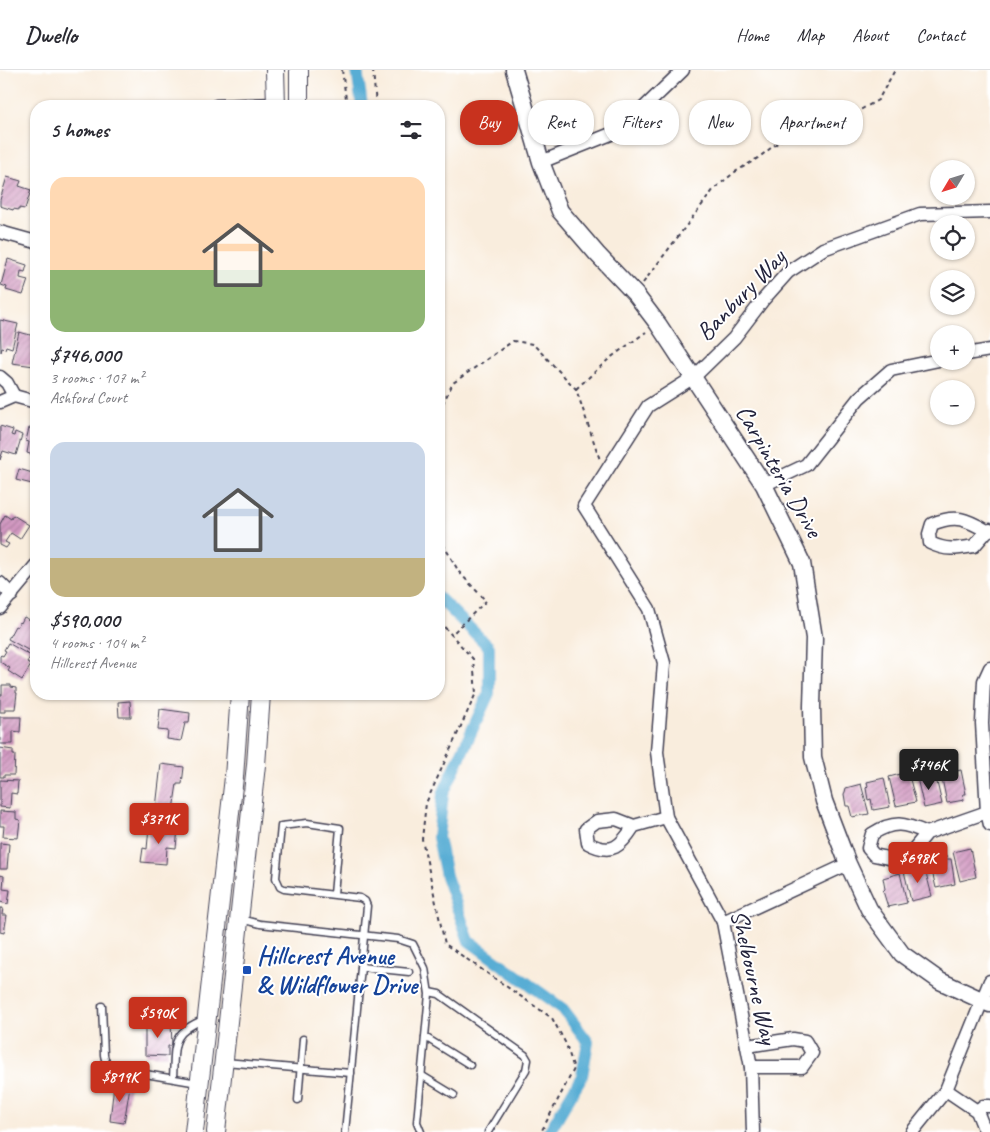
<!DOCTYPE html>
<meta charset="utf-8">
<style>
body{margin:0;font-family:Caveat,sans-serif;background:#f7f7f7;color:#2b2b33;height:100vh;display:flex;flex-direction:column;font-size:19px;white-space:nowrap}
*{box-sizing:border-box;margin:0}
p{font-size:16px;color:#7c7c81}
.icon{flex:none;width:28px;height:28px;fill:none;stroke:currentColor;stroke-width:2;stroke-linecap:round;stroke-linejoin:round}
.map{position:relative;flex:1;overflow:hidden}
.panel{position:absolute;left:30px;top:30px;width:415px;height:600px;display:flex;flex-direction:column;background:#fff;border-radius:20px;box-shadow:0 1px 4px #0004}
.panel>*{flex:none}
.hud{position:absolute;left:460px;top:30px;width:455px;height:45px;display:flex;gap:10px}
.needle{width:32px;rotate:232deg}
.controls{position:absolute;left:930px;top:90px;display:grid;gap:10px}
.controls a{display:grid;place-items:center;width:45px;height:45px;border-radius:50%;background:#fff;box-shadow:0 1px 4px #0004;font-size:25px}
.price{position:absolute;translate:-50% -42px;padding:0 11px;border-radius:5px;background:#c8321e;color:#fff;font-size:16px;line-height:32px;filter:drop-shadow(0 1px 2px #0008)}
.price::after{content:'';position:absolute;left:50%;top:30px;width:15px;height:11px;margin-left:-8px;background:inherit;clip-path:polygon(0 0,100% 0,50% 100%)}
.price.on{background:#222;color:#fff}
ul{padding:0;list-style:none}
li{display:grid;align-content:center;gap:10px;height:265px;padding:0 20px}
li span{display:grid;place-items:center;height:155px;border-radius:15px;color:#555}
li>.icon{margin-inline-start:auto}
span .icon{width:90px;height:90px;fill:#fffc;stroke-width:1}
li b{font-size:21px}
h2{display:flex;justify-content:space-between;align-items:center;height:60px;padding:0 20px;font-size:21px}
.tag{padding:0 18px;border-radius:20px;background:#fff;box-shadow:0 1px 4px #0004;font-size:18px;line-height:45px}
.tag.on{background:#c8321e;color:#fff}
header{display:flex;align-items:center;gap:30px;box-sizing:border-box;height:70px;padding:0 25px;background:#fff;border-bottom:1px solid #e1e1e2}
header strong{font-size:24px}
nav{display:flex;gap:28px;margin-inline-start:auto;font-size:18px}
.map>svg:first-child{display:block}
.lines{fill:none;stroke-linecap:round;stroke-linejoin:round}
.canal{stroke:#58add4;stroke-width:12}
.building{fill:url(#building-hatch)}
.service-casing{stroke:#424053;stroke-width:9}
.minor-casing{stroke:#424053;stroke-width:15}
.tertiary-casing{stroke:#424053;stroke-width:19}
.secondary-casing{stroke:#424053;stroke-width:20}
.path{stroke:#424053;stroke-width:2;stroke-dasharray:4 4;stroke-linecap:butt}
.service{stroke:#fff;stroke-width:6}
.minor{stroke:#fff;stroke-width:12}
.tertiary{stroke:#fff;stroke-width:16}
.secondary{stroke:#fff;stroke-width:18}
.transit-dot{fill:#1a4fb4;stroke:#fff;stroke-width:2}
.labels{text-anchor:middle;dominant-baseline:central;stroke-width:4;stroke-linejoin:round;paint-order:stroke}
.street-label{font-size:25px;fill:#22223b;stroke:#fff}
.transit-label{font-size:25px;font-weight:bold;fill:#164399;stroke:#fff;text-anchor:start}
</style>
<header>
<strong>Dwello</strong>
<nav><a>Home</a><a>Map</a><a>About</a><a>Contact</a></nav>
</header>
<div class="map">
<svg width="990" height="1062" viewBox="0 0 990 1062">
<defs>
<pattern id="building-hatch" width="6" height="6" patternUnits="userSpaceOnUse" patternTransform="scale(1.25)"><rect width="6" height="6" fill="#d298c1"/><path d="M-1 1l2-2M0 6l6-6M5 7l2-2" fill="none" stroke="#aa7c9e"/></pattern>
</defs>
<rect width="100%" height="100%" fill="#fff"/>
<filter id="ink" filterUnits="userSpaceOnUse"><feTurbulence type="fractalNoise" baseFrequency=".02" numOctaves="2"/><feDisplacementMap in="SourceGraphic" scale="10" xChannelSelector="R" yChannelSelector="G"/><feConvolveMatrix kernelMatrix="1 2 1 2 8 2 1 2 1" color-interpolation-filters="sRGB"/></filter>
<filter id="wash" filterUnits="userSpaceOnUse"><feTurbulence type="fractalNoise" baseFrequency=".0096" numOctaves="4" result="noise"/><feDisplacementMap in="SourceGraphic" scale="20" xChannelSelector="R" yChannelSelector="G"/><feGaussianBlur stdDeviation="1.12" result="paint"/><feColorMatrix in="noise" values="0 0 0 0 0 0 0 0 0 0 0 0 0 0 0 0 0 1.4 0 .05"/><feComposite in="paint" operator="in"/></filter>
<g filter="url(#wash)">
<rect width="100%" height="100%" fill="#f9eddd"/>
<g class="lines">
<!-- canal -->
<g class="canal">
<path d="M357 0 362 36"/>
<path d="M439 528 489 577V623L443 724 438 767 446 806 469 871 563 939 588 972 582 1006 549 1062"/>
</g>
</g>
<g id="blocks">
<!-- building -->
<g class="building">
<path d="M7 107 21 111 19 116 31 120 25 139 19 138V140L13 139V140L0 136V130Z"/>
<path d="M8 189 27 195 25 202 21 201 20 208 28 210 23 225 6 220 7 217 1 215Z"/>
<path d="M0 250 18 254 12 278 6 276 5 279 2 278 1 282Z"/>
<path d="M19 262 34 266 33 272H36V295L34 294V296L12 293Z"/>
<path d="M0 356 13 360 11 365 14 366 15 362 22 365 16 385 3 381 0 390Z"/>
<path d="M29 358 35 359 34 362H36V386L27 383 29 372 26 371Z"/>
<path d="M19 399 36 404V415L16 410Z"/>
<path d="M5 445 11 449 13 445 29 455 20 469 11 463 5 472 9 474 6 478 0 475V454Z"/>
<path d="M24 547 36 553 35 584 8 569 15 556 17 557 20 552 21 553Z"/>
<path d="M8 573 31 586 27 592 31 595 22 610 8 601 10 598 0 592V586L1 585 3 586 6 581 4 580Z"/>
<path d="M2 615H11V617L16 618V623H17L15 639H5V642H0V625H2Z"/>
<path d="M130 631 131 647H119L118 632Z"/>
<path d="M160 639 190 643 189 653H185L181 671 167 669 168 661 158 660Z"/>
<path d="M0 647H21L20 662 13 661V674H0Z"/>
<path d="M0 678 13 680V685H15L14 705H4V707H0Z"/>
<path d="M161 694 184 697 182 714H177L173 740 156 738Z"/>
<path d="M961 700 966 724H963L964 730 947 733 941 704Z"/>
<path d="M908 702 916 732 896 736 889 707Z"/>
<path d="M932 704 933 709 936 708 942 734 924 738 917 708Z"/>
<path d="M884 708 890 737 873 740 871 729 868 730 866 718 868 716 867 712Z"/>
<path d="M0 710 18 711 17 724 11 723 10 738 0 737Z"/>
<path d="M861 714 869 744 852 747 849 736H846L844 724 845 722 846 718Z"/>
<path d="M0 741 16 742V749L20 750 18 768 3 767 4 756H0Z"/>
<path d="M159 746 178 748 177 758 158 756Z"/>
<path d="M149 757 178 759 176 778 167 777 166 794 141 792 143 778 147 779Z"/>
<path d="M0 773 9 774 7 799H0Z"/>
<path d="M970 778 976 807 960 811 953 782Z"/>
<path d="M946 785 947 789H951L955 814 936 818 929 788Z"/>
<path d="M921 798 923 803H926L932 826 911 831 904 801Z"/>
<path d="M900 803 907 833 888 837 883 821 885 819 883 808Z"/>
<path d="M0 805 4 806 3 819 10 820 8 834 0 832Z"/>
<path d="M0 838H3L2 845H7L4 863 0 862Z"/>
<path d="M152 951H171L172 976H168V986L145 985V958H152Z"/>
<path d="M114 1014 130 1016 124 1053 110 1051Z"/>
</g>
</g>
</g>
<g filter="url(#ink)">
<use href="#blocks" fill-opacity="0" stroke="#424053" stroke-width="1"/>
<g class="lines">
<!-- service casing -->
<g class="service-casing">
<g id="service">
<path d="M334 824 340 758 307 753 281 756 276 808 280 817 284 819 360 828 365 831 367 836 345 1062"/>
<path d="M241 849 260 854 398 869 413 874 425 898 429 924 417 1052 421 1062"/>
<path d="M361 897 409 902"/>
<path d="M429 922 439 924 525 985 528 990 526 1000 488 1062"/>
<path d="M102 936 104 985C105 993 109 996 116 999L198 1013"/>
<path d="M425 967 470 995"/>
<path d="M225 992 351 1003"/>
<path d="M421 1005 454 1025"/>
<path d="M173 1008C175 975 170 963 205 949"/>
<path d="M298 1030 303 969"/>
</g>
</g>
<!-- minor casing -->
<g class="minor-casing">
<g id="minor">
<path d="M216 36 276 34"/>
<path d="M541 92 621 60 683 0"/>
<path d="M0 162 36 172"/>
<path d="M966 284 990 280"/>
<path d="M0 307 7 313 14 326"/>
<path d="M0 332 14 326 36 332"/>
<path d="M764 415 806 395 859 328 891 300 939 290"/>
<path d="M987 461C966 449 956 444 932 454L929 464 930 473C947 481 956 479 974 476L987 461 990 460"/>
<path d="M0 513 12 525"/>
<path d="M0 538 36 495"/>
<path d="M990 598 984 611 982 653 987 742 990 755"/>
<path d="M634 756C621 776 612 786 588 773L586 759 597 751 616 749 634 756 666 747"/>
<path d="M927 763C904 753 894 750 872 764L868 778 874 785 888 788 902 785 913 780 927 763 987 742"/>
<path d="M723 852 848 794"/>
<path d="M747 976 793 969 805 971 812 983 802 997H751"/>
<path d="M946 1020 977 1041 983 1056 990 1061"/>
<path d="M977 1041 983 1036H990"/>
<path d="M753 1062 751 997 723 852 666 747 657 682 664 593 649 539 584 436 648 336 694 307 734 268 763 230 788 202 823 179 920 144 990 142"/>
<path d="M912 1062 946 1020 990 911"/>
</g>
</g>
<!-- tertiary casing -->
<g class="tertiary-casing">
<path id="tertiary" d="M514 0 541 92 560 141 597 184 636 225 658 254 764 415 802 493 814 568 812 636 813 687 824 731 848 794 869 839 902 884 940 911 990 934"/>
</g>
<!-- secondary casing -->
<g class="secondary-casing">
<g id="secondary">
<path d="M275 0 276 36"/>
<path d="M299 0V36"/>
<path d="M194 1062 234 707 240 624"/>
<path d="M216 1062 256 695 261 624"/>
</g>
</g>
<!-- path -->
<g class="path">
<path d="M342 0 347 36"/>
<path d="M373 0 376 36"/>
<path d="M643 213 714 119 735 102 758 88 789 64 807 54 828 45 862 39 878 30 895 0"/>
<path d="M576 319 610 288 646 262"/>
<path d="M439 341 453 313 513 271 533 274 576 319 600 390"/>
<path d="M439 467 459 502 486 531 452 564"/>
<path d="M439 551 473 589 476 623 426 733 422 769 445 874 552 948 566 974 574 999 541 1062"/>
</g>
<!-- service -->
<use href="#service" class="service"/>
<!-- minor -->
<use href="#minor" class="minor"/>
<!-- tertiary -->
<use href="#tertiary" class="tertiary"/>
<!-- secondary -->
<use href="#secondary" class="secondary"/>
</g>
</g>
<!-- markers -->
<rect class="transit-dot" x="242" y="895" width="10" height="10" rx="2.5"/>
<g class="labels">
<!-- street labels -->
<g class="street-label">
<text transform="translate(741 225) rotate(-46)">Banbury Way</text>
<text transform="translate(779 401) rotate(60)">Carpinteria Drive</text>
<text transform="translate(754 907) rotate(77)">Shelbourne Way</text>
</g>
<!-- transit labels -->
<g class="transit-label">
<text x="257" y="886">Hillcrest Avenue<tspan x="257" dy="29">&amp; Wildflower Drive</tspan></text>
</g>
</g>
</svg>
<div class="controls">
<a><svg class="needle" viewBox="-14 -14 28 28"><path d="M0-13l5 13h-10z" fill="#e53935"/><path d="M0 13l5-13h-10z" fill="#7c7c81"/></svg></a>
<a><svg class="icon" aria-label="locate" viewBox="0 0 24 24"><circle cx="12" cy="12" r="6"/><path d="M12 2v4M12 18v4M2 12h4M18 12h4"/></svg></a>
<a><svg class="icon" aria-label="layers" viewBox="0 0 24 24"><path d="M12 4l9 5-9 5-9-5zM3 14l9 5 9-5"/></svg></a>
<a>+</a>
<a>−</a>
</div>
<b class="price on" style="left:929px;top:721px">$746K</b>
<b class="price" style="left:159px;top:775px">$371K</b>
<b class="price" style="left:918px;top:814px">$698K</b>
<b class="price" style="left:158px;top:969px">$590K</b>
<b class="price" style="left:120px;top:1033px">$819K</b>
<div class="hud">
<a class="tag on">Buy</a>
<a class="tag">Rent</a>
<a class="tag">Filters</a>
<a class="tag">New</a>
<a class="tag">Apartment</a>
</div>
<section class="panel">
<h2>5 homes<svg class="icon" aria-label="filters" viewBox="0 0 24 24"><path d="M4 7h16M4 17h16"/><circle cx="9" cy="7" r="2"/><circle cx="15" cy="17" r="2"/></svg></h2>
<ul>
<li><span style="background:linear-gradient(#ffd9b3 60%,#8fb573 0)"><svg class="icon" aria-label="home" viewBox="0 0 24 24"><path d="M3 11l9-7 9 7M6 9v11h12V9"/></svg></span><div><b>$746,000</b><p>3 rooms · 107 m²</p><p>Ashford Court</p></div></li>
<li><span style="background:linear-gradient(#c9d6e8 75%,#c2b280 0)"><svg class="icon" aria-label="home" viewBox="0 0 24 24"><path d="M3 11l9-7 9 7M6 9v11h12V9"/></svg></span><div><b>$590,000</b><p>4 rooms · 104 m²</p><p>Hillcrest Avenue</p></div></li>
</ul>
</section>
</div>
